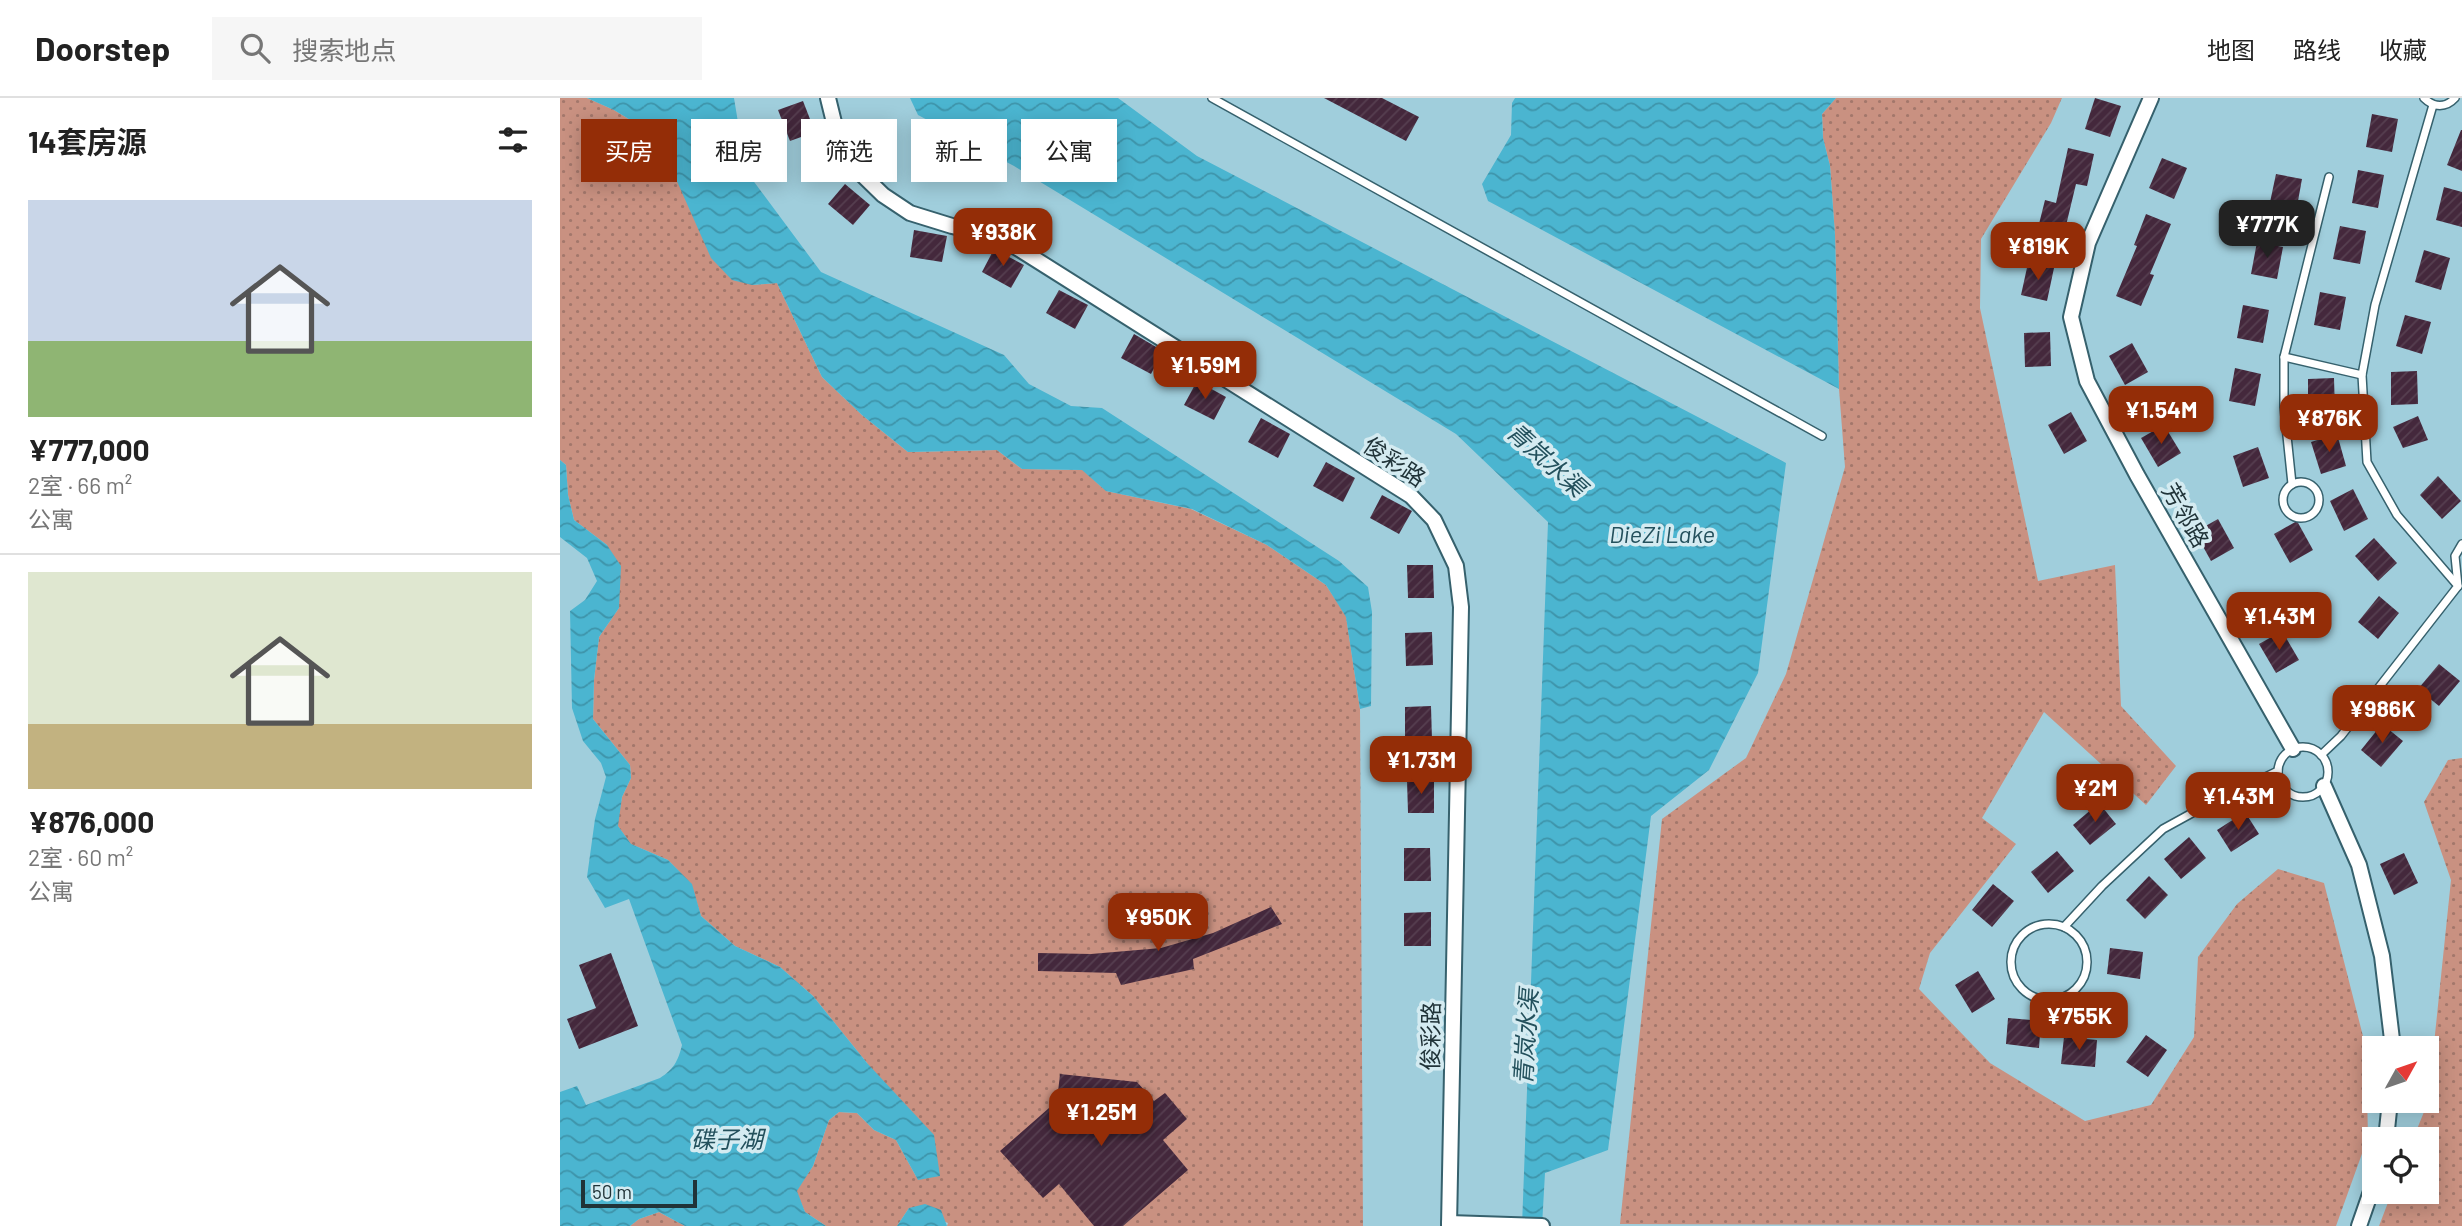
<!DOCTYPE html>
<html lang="zh">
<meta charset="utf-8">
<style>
body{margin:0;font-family:Barlow,"Noto Sans SC",sans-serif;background:#f6f6f6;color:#222;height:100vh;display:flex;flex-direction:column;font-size:26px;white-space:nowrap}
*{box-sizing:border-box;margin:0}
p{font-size:23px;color:#767676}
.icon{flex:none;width:38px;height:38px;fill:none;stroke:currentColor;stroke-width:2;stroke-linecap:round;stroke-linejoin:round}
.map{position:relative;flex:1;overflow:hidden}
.sheet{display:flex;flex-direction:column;background:#fff;width:560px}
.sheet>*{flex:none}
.banner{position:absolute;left:21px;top:21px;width:665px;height:63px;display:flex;gap:14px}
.needle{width:46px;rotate:50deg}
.fabs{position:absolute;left:1802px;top:938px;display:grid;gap:14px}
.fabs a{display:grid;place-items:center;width:77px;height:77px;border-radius:0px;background:#fff;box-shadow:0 4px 18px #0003;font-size:35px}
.scale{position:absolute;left:21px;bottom:18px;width:116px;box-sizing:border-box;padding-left:7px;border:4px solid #203338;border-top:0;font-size:19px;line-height:24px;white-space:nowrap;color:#203338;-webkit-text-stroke:5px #d4ebf1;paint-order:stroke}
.price{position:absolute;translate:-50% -60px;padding:0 16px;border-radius:14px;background:#942d07;color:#fff;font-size:23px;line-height:46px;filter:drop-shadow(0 2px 4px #0008)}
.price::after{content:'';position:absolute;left:50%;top:42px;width:21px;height:16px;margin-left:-10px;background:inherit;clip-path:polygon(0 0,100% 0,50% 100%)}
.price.on{background:#222;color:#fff}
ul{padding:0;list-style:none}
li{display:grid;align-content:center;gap:14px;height:371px;padding:0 28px}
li+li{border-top:2px solid #e0e0e0}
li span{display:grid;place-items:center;height:217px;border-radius:0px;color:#555}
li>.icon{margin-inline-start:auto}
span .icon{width:126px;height:126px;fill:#fffc;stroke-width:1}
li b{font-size:30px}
h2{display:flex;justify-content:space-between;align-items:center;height:84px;padding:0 28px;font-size:30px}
.pill{padding:0 24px;border-radius:0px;background:#fff;box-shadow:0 4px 18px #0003;font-size:24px;line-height:63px}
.pill.on{background:#942d07;color:#fff}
header{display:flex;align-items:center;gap:42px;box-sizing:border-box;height:98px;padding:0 35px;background:#fff;border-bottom:2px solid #e0e0e0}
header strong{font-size:33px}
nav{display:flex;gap:38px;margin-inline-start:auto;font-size:24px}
.search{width:490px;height:63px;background:#f6f6f6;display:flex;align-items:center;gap:18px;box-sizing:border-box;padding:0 24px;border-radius:0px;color:#767676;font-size:26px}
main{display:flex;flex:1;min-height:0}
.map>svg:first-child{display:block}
.grass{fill:url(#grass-dots)}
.water{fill:url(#water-waves)}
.building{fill:url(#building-hatch)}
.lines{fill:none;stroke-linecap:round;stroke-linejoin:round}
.service-casing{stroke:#36616d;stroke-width:10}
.minor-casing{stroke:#36616d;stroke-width:18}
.service{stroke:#fff;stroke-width:7}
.minor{stroke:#fff;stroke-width:14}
.labels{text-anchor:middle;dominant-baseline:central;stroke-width:7;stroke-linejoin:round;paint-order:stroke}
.street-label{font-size:23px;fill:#203338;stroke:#d4ebf1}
.water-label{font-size:24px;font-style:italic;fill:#23505c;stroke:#d4ebf1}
</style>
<header>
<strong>Doorstep</strong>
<div class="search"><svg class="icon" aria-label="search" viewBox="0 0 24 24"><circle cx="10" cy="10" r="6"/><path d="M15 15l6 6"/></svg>搜索地点</div>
<nav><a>地图</a><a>路线</a><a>收藏</a></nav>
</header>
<main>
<section class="sheet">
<h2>14套房源<svg class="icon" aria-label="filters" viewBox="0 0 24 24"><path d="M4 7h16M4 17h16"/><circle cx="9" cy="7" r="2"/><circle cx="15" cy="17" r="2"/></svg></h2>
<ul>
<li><span style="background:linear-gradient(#c9d6e8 65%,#8fb573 0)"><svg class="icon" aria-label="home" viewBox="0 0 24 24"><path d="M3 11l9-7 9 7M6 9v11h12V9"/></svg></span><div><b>¥777,000</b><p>2室 · 66 m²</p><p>公寓</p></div></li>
<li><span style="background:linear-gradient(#dfe7d0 70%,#c2b280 0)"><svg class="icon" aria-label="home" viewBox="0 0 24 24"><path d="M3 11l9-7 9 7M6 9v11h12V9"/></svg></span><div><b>¥876,000</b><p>2室 · 60 m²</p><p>公寓</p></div></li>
</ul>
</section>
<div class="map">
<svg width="1902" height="1128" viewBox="0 0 1902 1128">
<defs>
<pattern id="grass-dots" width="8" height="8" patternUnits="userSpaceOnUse" patternTransform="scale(1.75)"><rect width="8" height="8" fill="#c99181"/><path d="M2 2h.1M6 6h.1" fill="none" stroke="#a3776b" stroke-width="1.8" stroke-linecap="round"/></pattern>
<pattern id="water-waves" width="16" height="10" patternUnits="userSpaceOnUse" patternTransform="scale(1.75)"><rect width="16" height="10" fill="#4bb5d0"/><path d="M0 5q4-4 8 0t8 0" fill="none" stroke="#3e94aa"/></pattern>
<pattern id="building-hatch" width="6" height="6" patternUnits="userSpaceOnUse" patternTransform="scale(1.75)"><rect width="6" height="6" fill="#44283c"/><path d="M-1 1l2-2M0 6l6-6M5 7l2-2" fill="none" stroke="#563f50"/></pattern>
</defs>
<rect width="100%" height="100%" fill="#a0cedc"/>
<!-- grass -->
<g class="grass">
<path d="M0 0H27L54 12 90 34 192 187 217 185 262 279 302 317 348 354 437 352 462 371 523 372 546 393 631 411 707 447 766 487 786 518 800 611 803 1128H387L388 1125 349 1110 337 1128H266L245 1114 236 1093 253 1068 269 1022 279 1014 297 1015 314 1032 336 1042 358 1082 307 965 253 898 220 869 175 848 141 818 131 786 108 762 71 746 57 727 62 699 71 680 70 667 33 621 34 582 39 539 59 510 47 447 14 422 8 397 6 367 0 362Z"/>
<path d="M1276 0H1502L1491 25 1421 141 1420 210 1478 483 1555 467 1561 608 1616 668 1586 707 1484 614 1422 720 1456 746 1370 855 1359 891 1430 965 1525 1023 1591 1007 1634 939 1638 859 1677 806 1718 771 1764 785 1806 950 1808 1039 1776 1128 1060 1126 1102 721 1186 660 1226 576 1285 369 1279 291 1275 137 1270 68 1263 40 1262 16Z"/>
<path d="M1902 660V1128H1819L1832 1094H1867V1041H1853L1868 1004 1891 782 1864 704 1888 662Z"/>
<path d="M99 1114 125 1128H70L79 1121Z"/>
</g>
<!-- water -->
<g class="water">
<path d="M27 0H174L186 73 261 174 444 257 469 286 511 308 542 310 779 463 808 489 812 514 811 608 800 611 786 519 766 487 707 447 632 411 546 393 522 372 462 371 437 352 348 354 302 317 262 279 217 185 192 187 172 182 151 160 108 63 90 34 54 12Z"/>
<path d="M350 0H558L637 58 1226 365 1198 575 1149 672 1091 718 1048 1052 985 1075 982 1128H962L988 424 896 336 454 68 358 17Z"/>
<path d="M955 0H1276L1262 16 1263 40 1270 68 1275 137 1279 291 928 103 922 86 951 37 952 5Z"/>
<path d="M0 362 6 367 8 397 14 422 47 447 61 468 59 510 39 539 34 582 33 621 70 667 71 680 62 699 58 728 71 746 108 762 132 786 141 818 175 848 220 869 253 898 307 965 374 1037 380 1078 358 1082 336 1042 314 1032 297 1015 279 1014 269 1022 253 1068 237 1093 245 1114 266 1128H125L99 1114 79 1121 70 1128H0V994L17 988 26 1007 100 980C114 971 118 963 122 947L69 801 45 810 27 779 35 721 46 679 41 665 23 643 12 610 10 513 25 502 37 483 27 460 0 439Z"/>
<path d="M365 1106 381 1112 387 1128H337L349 1110Z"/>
</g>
<!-- building -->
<g class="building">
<path d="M764 0H822L859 19 846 43Z"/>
<path d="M1535 0 1561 8 1550 39 1525 31Z"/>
<path d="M243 3 255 34 230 43 218 12Z"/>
<path d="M1812 16 1838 21 1832 54 1806 49Z"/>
<path d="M1901 32H1902V73L1887 67Z"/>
<path d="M1508 50 1534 56 1527 88 1516 86 1503 140 1477 134 1485 102 1496 105Z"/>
<path d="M1602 60 1627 70 1614 101 1589 90Z"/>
<path d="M1798 72 1824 77 1818 110 1792 105Z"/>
<path d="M1716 76 1742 81 1736 114 1709 109Z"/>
<path d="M285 86 310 107 293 127 268 106Z"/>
<path d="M1884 89 1902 94V129L1876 122Z"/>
<path d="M1586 116 1611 126 1590 176 1594 177 1581 208 1556 198 1577 148 1574 147Z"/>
<path d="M1780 128 1806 133 1800 166 1773 161Z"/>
<path d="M354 132 387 138 382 164 350 159Z"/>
<path d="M1697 144 1723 149 1717 181 1691 176Z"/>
<path d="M434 151 464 167 451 190 422 174Z"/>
<path d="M1864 152 1890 160 1881 192 1855 184Z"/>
<path d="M1468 165 1494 170 1487 203 1461 197Z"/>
<path d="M499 192 528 207 515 231 486 215Z"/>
<path d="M1760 194 1786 199 1780 232 1754 227Z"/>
<path d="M1683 207 1709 212 1703 245 1677 240Z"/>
<path d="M1845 217 1871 224 1862 256 1836 248Z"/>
<path d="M1490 234 1491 268 1465 269 1464 235Z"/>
<path d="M574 236 603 253 591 276 561 260Z"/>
<path d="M1572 245 1588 274 1565 287 1549 258Z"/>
<path d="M1675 270 1701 276 1695 308 1669 303Z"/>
<path d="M1857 273 1858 306 1831 307V274Z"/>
<path d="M1774 280 1775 314H1748V281Z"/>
<path d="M637 283 666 299 654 322 624 307Z"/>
<path d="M1511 314 1527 343 1504 356 1488 327Z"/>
<path d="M1858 318 1868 342 1843 350 1833 329Z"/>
<path d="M701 320 730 336 718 360 688 344Z"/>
<path d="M1604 327 1621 355 1598 369 1581 340Z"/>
<path d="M1777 336 1786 368 1761 376 1751 344Z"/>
<path d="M1698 349 1709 380 1683 389 1673 358Z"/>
<path d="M766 364 795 380 783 404 753 388Z"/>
<path d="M1878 378 1901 403 1882 421 1860 397Z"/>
<path d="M1793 391 1808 421 1784 433 1770 403Z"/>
<path d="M822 397 852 413 839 436 810 420Z"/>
<path d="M1658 421 1674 450 1651 463 1635 434Z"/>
<path d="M1737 423 1753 452 1730 465 1714 436Z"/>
<path d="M1814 440 1837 465 1818 483 1795 458Z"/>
<path d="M847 467H873L874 500H848Z"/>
<path d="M1819 498 1839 515 1818 541 1798 524Z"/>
<path d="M1722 533 1739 562 1716 575 1699 546Z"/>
<path d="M872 534 873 567 846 568 845 535Z"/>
<path d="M1879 566 1900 583 1879 608 1858 591Z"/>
<path d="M871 608 872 642H845V609Z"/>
<path d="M1822 626 1843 643 1821 669 1801 652Z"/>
<path d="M874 681V715H848L847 682Z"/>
<path d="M1539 705 1556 726 1530 747 1513 727Z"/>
<path d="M1685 714 1699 736 1671 754 1657 732Z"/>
<path d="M1629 739 1646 760 1621 781 1604 761Z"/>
<path d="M844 750H870L871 783H844Z"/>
<path d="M1497 753 1514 773 1488 795 1471 774Z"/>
<path d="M1844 755 1858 785 1834 797 1820 766Z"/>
<path d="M1589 778 1608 797 1585 821 1566 802Z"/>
<path d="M1433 786 1454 803 1432 829 1412 812Z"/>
<path d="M711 809 722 826 633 861 634 871 561 887 556 875 478 873V855L531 856 601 850 653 835Z"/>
<path d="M871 814V848H844V815Z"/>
<path d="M1550 850 1583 854 1580 881 1547 876Z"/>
<path d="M51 855 78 928 19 951 7 921 36 910 19 867Z"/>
<path d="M1418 873 1435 901 1412 915 1395 887Z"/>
<path d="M1448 920 1481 923 1479 950 1446 946Z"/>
<path d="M1586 937 1607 952 1588 979 1566 964Z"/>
<path d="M1504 939 1537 942 1535 969 1501 966Z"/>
<path d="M500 976 577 984 594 1003 605 995 627 1021 603 1042 628 1072 563 1128H534L499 1086 483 1100 440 1053 497 1003Z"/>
</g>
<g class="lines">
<!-- service casing -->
<g class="service-casing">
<g id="service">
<path d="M652 0 1262 338"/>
<path d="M1864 0C1874 10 1886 10 1895 0"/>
<path d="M1724 259 1802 277"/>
<circle cx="1741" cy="402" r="18"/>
<path d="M1732 386 1724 309V259L1769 79"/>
<path d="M1898 488 1895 458 1902 446"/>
<circle cx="1743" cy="674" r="25"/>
<path d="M1761 657 1781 638 1898 488 1837 417 1807 364 1802 277 1815 207 1873 7"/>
<circle cx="1489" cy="864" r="38"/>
<path d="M1504 829 1542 788 1603 731 1643 709 1718 673"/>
</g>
</g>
<!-- minor casing -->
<g class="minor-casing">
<g id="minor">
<path d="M268 0 282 57 323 97 350 115 392 128 440 139 851 398 874 422 896 468 901 509 889 1128"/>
<path d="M1591 0 1528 145 1511 219 1527 283 1577 377 1733 651"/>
<path d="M1764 688 1799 767 1822 858 1833 950"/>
<path d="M1826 1041 1830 1003"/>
<path d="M889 1125 982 1128"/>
<path d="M1799 1128 1815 1082"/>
</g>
</g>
<!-- service -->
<use href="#service" class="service"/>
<!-- minor -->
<use href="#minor" class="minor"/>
</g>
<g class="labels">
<!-- street labels -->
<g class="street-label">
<text transform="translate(835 363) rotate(34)">俊彩路</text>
<text transform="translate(1626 417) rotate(60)">芳邻路</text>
<text transform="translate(870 938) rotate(-89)">俊彩路</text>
</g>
<!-- water labels -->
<g class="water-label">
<text transform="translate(987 361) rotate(42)">青岚水渠</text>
<text x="1102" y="435">DieZi Lake</text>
<text transform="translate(965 939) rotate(-86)">青岚水渠</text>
<text x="167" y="1040">碟子湖</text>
</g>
</g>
</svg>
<div class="fabs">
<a><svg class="needle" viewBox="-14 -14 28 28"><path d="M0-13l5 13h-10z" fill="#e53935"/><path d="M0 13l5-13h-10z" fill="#767676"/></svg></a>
<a><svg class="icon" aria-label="locate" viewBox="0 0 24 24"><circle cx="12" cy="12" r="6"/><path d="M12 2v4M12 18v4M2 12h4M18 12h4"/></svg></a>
</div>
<div class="scale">50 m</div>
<b class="price on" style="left:1707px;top:162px">¥777K</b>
<b class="price" style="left:443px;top:170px">¥938K</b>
<b class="price" style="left:1478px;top:184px">¥819K</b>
<b class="price" style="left:645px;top:303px">¥1.59M</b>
<b class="price" style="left:1601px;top:348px">¥1.54M</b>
<b class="price" style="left:1769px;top:356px">¥876K</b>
<b class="price" style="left:1719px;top:554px">¥1.43M</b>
<b class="price" style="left:1822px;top:647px">¥986K</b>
<b class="price" style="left:861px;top:698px">¥1.73M</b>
<b class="price" style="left:1535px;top:726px">¥2M</b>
<b class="price" style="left:1678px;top:734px">¥1.43M</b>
<b class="price" style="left:598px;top:855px">¥950K</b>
<b class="price" style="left:1519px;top:954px">¥755K</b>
<b class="price" style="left:541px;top:1050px">¥1.25M</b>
<div class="banner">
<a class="pill on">买房</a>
<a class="pill">租房</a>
<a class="pill">筛选</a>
<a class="pill">新上</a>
<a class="pill">公寓</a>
</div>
</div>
</main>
